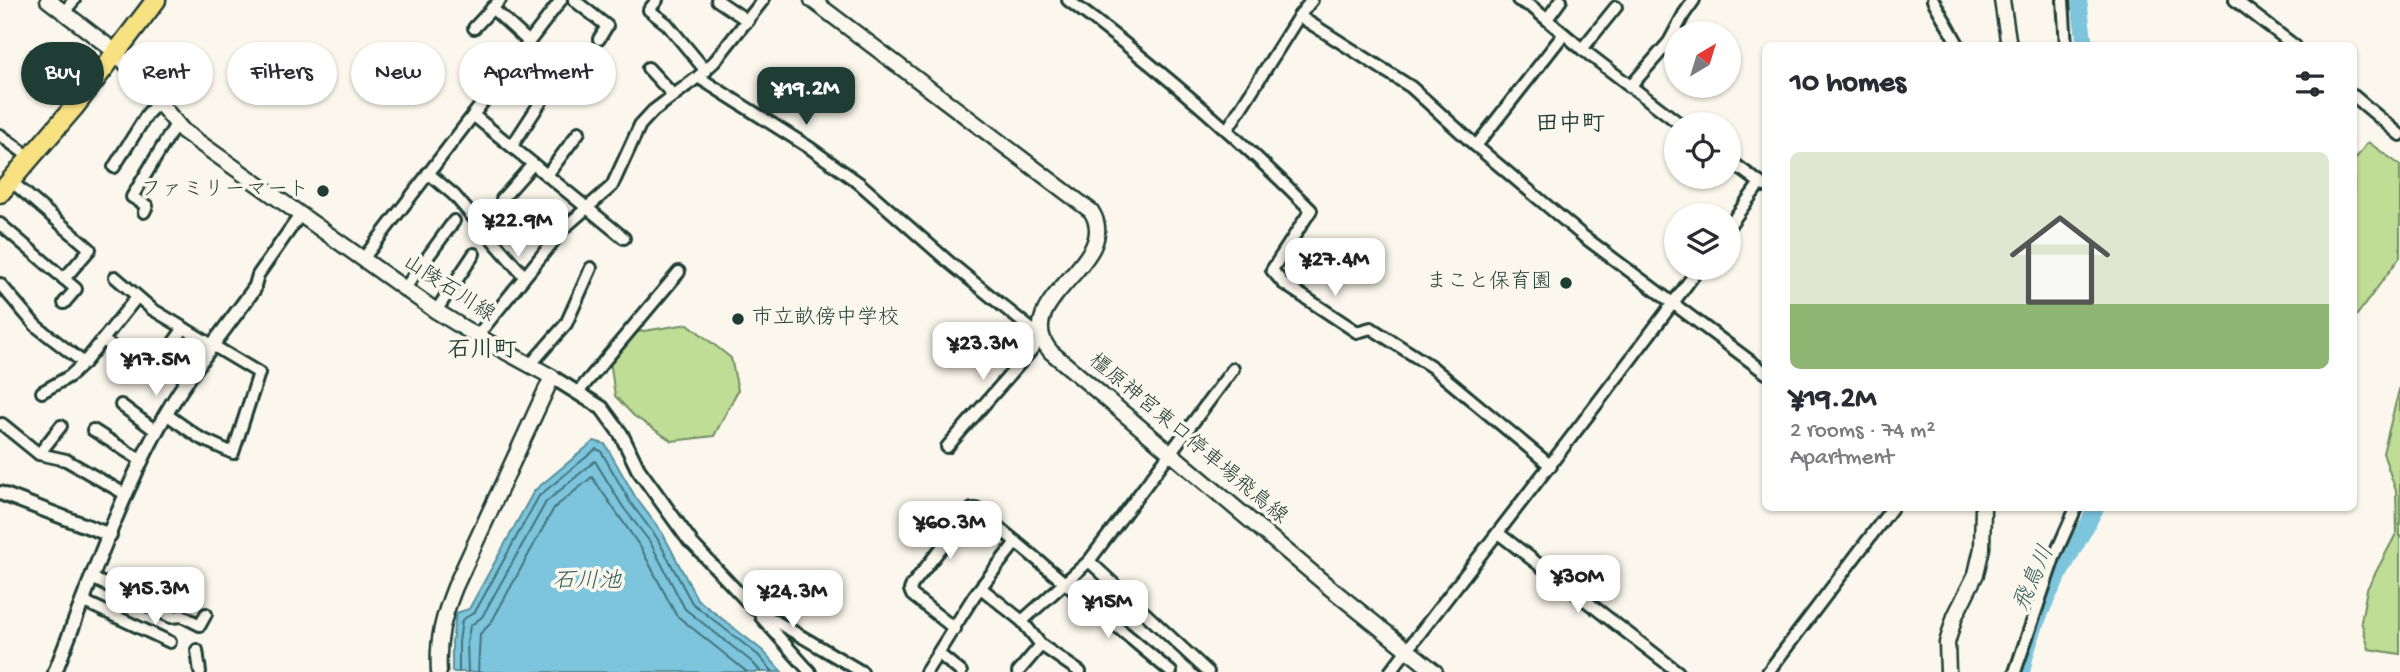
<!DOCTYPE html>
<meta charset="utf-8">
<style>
body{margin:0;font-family:"Gochi Hand","Klee One",sans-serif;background:#f7f7f7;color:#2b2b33;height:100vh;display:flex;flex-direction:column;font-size:26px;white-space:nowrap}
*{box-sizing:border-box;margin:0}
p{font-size:23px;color:#7c7c81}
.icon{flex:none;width:38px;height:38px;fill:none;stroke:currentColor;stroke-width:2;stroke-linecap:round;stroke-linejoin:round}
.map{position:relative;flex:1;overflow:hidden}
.sheet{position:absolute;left:1762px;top:42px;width:595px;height:469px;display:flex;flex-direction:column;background:#fff;border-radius:10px;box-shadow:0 2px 5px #0004}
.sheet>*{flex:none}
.banner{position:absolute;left:21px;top:42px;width:665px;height:63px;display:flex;gap:14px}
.needle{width:46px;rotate:38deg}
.tools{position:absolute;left:1664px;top:21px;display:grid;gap:14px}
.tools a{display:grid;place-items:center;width:77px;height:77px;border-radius:50%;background:#fff;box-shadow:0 2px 5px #0004;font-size:35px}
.price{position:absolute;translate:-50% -60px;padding:0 16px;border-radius:14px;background:#fff;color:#222;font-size:23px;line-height:46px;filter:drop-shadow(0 2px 4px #0008)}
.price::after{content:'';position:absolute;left:50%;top:42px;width:21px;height:16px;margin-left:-10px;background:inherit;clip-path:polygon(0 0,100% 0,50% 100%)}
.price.selected{background:#1f3d34;color:#fff}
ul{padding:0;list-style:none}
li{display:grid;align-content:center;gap:14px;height:371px;padding:0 28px}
li span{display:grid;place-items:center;height:217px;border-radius:10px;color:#555}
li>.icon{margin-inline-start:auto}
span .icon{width:126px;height:126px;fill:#fffc;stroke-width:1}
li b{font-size:30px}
h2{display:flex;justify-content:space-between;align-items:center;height:84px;padding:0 28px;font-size:30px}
.tag{padding:0 24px;border-radius:32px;background:#fff;box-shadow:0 2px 5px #0004;font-size:24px;line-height:63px}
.tag.selected{background:#1f3d34;color:#fff}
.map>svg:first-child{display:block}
.green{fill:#bfdd95;stroke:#6f8d64;stroke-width:2}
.water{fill:#7cc5dd;stroke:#578f99;stroke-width:2}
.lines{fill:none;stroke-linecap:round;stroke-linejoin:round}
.shore{stroke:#447378;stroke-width:2}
.river{stroke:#7cc5dd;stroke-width:16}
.minor-casing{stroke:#1f3d34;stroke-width:16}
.tertiary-casing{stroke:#1f3d34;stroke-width:18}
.secondary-casing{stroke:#1f3d34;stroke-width:19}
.trunk-casing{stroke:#1f3d34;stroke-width:23}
.minor{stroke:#fbf7ec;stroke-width:10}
.tertiary{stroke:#fbf7ec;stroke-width:12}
.secondary{stroke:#fbf7ec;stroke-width:14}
.trunk{stroke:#f8e181;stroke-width:18}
.poi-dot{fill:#1f3d34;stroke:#fbf7ec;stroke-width:2.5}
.labels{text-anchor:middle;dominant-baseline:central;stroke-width:7;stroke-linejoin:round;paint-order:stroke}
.poi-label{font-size:21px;fill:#1f3d34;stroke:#fbf7ec;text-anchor:end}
.street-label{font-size:21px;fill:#1f3d34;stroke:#fbf7ec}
.neighbourhood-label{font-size:23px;font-weight:bold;fill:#1f3d34;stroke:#fbf7ec}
.water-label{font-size:23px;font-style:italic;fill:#365f5e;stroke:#fbf7ec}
</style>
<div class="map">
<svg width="2400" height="672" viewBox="0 0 2400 672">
<rect width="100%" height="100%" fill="#fbf7ec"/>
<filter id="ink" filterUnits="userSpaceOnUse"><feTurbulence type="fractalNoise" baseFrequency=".0143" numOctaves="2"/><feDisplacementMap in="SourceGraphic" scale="14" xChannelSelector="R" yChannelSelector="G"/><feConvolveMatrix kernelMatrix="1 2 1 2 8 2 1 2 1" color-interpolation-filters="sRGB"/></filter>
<g filter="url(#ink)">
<!-- green -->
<g class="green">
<path d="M2368 142 2400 165V257L2354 319V161Z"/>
<path d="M688 324 731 358 738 390 714 436 672 441 634 416 615 396 610 360 631 333Z"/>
<path d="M2400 386V654L2369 649 2361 621 2367 589 2397 532 2396 491 2383 453Z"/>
</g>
<!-- water -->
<path class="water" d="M594 441 605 444 636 498 663 534 697 599 763 651 782 672H452V642L456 613 469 609 534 491Z"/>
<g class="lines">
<!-- shore -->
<g class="shore">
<path d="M459 672V642L462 620 475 612 539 496 596 449 601 451 630 502 657 538 692 603 758 655 773 672"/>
<path d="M468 672 467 643 470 626 482 617 546 502 595 461 623 507 650 542 685 609 752 662 761 672"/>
<path d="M478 672 480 634 491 623 554 508 592 477 641 548 676 615 747 672"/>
</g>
<!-- river -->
<g class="river">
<path d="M2079 0 2085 46"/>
<path d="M2022 672C2034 609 2068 563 2096 508"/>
</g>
<!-- minor casing -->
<g class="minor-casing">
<g id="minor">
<path d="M574 0 607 26 599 39"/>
<path d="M657 0 649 10 667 24 706 71"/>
<path d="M717 0 748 21"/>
<path d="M1068 0C1154 64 1235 134 1311 210L1272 270 1283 283 1357 332 1371 328 1432 367 1551 466"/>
<path d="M1518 0 1532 7 1582 49 1680 124"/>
<path d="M1933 0 1959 46"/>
<path d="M2063 0 2066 46"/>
<path d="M2235 0 2295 46"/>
<path d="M492 8 529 42"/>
<path d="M64 12 74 0"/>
<path d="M1299 16 1411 87 1476 146 1583 236 1766 373"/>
<path d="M1547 19 1561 0"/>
<path d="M474 28 500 0"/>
<path d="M1582 49 1616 7"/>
<path d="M648 68 674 96"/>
<path d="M698 77 715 61 763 0"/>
<path d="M1630 87 1669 42 1684 14 1694 0"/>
<path d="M2354 96 2400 135"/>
<path d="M473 115 624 238"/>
<path d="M1227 130 1299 16 1312 0"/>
<path d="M0 135 31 158"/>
<path d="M512 146 542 100"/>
<path d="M1476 146 1563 35"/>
<path d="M1729 160 1764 186"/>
<path d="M114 167 148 113 157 104"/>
<path d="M428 173 454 195 524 276"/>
<path d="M547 175 579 132"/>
<path d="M11 181 90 249 64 279"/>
<path d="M502 199 533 164"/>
<path d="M144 212 147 206 132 197 176 124"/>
<path d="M0 224 76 289 64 303"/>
<path d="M1729 226 1760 183"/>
<path d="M363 259 561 0"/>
<path d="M115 277 152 309 259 373 233 453 200 438 166 414"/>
<path d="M0 284 36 326 84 363 137 297"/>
<path d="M405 288 454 221"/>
<path d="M254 289 258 275 300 215"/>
<path d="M436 311 474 254"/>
<path d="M477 336 564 228 612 186 640 125 653 111 698 77 810 148 859 183 950 263 1042 338 947 447"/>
<path d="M103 340 151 374 184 328"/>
<path d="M531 364 566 324 591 268"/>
<path d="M579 391 679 272"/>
<path d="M42 392 70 376 84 363"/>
<path d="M121 405 156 431"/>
<path d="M2 424 39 454 66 460 125 494"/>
<path d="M93 430 142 461"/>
<path d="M39 454 61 426"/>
<path d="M1498 533 1678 672"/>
<path d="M690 541 753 608 862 672"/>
<path d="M1089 561 1208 672"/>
<path d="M92 578 171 617 182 616 200 625 206 614"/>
<path d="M981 588 1022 621 1041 645 1080 672"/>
<path d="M83 601 170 642"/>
<path d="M761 617 810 672"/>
<path d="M1022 621 1089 561 1233 369"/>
<path d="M955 629 912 595 910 590 912 585 972 509H976L1016 542"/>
<path d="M197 650 200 672"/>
<path d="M939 654 961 672"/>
<path d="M926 672 974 596 1016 542 1171 672"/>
<path d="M1018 672 1041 645"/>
<path d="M1390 672C1493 538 1598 405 1699 268"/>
<path d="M1768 672 1892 508"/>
<path d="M2015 672 2055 555 2076 508"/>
</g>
</g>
<!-- tertiary casing -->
<g class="tertiary-casing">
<g id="tertiary">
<path d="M552 377 602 408 621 434 638 469 690 541"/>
<path d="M0 493 110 535"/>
<path d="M55 672C87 591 116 507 157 430 183 380 221 335 254 289"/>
</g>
</g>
<!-- secondary casing -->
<g class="secondary-casing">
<g id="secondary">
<path d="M48 0 117 53 183 131 436 311 477 336 552 377 455 587C443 617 437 640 439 672"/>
<path d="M812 0 1091 211C1125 262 1006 301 1051 352L1329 587 1435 672"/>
<path d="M2002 0 2009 46"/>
<path d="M1948 672 1947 643 1955 616 1976 574 1982 548 1983 508"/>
</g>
</g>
<!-- trunk casing -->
<g class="trunk-casing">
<path id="trunk" d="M0 193 75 106 156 0"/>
</g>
<!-- minor -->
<use href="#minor" class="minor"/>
<!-- tertiary -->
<use href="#tertiary" class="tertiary"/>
<!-- secondary -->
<use href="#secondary" class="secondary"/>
<!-- trunk -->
<use href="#trunk" class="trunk"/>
</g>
</g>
<!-- markers -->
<g class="poi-dot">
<circle cx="323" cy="191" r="7"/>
<circle cx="1566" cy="283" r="7"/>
<circle cx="738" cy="319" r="7"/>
</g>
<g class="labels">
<!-- poi labels -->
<g class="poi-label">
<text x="309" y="191">ファミリーマート</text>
<text x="1552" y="283">まこと保育園</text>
<text x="752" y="319" text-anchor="start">市立畝傍中学校</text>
</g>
<!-- street labels -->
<g class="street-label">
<text transform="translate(448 290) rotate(33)">山陵石川線</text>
<text transform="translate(1187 440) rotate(40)">橿原神宮東口停車場飛鳥線</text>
</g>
<!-- neighbourhood labels -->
<g class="neighbourhood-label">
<text x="1570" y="125">田中町</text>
<text x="482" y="351">石川町</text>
</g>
<!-- water labels -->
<g class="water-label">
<text transform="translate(2035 579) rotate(-66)">飛鳥川</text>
<text x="587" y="582">石川池</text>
</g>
</g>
</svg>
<div class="tools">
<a><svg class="needle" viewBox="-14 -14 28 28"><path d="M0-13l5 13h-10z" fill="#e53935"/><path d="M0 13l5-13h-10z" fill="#7c7c81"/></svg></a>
<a><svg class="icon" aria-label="locate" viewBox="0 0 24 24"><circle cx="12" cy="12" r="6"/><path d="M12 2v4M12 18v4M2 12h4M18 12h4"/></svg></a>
<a><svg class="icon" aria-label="layers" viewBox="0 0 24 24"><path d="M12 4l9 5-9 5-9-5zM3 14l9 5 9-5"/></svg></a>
</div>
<b class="price selected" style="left:806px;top:127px">¥19.2M</b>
<b class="price" style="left:518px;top:259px">¥22.9M</b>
<b class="price" style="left:1335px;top:298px">¥27.4M</b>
<b class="price" style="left:983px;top:382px">¥23.3M</b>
<b class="price" style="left:156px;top:398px">¥17.5M</b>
<b class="price" style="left:950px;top:561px">¥60.3M</b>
<b class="price" style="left:1578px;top:615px">¥30M</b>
<b class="price" style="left:155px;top:627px">¥15.3M</b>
<b class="price" style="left:793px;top:630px">¥24.3M</b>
<b class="price" style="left:1108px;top:640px">¥15M</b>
<div class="banner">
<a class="tag selected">Buy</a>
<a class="tag">Rent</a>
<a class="tag">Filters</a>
<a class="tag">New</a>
<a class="tag">Apartment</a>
</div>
<section class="sheet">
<h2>10 homes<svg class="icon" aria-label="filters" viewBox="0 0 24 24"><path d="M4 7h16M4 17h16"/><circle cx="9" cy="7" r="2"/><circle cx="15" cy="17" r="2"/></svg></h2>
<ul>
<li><span style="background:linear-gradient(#dfe7d0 70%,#8fb573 0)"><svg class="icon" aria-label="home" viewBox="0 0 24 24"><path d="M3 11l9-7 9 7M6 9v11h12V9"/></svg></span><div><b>¥19.2M</b><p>2 rooms · 74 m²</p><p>Apartment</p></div></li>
</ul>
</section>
</div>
